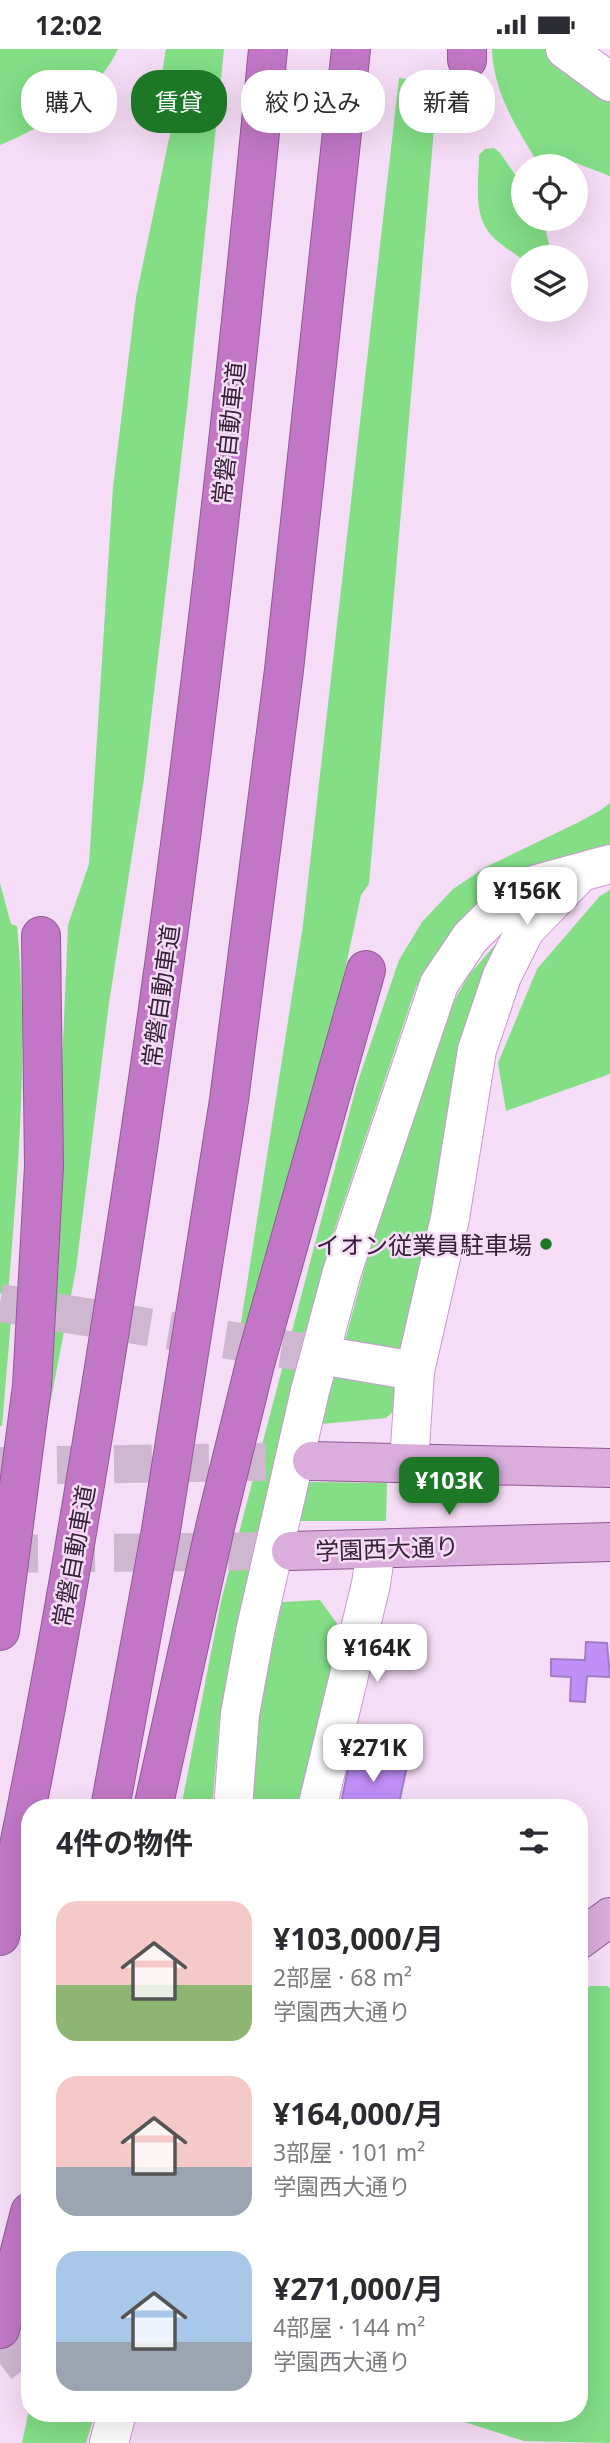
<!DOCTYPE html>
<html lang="ja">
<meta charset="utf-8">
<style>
body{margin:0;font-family:"Noto Sans","Noto Sans JP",sans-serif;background:#f2f2f3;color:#2b2b33;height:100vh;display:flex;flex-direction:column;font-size:26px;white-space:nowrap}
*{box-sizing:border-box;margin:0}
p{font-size:23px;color:#7c7c81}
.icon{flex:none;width:38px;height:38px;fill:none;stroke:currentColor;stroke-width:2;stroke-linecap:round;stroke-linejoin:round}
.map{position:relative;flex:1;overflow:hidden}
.details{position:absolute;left:21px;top:1750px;width:567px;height:623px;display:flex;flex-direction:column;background:#fff;border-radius:28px;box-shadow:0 7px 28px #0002}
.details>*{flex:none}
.top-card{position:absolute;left:21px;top:21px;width:569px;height:63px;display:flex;gap:14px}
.controls{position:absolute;left:511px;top:105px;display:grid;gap:14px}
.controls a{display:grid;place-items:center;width:77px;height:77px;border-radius:50%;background:#fff;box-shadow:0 7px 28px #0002;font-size:35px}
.price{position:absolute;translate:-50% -60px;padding:0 16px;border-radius:14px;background:#fff;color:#222;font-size:23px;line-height:46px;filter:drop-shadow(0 2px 4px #0008)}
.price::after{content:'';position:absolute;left:50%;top:42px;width:21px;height:16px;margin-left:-10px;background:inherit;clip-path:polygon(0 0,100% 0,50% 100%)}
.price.current{background:#1c7827;color:#fff}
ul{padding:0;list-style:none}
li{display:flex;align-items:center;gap:21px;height:175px;padding:0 35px}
li span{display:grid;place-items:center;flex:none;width:196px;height:140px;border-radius:21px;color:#555}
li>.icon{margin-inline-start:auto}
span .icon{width:84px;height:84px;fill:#fffc;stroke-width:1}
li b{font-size:30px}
h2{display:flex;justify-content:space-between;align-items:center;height:84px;padding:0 35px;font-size:30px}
.chip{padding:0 24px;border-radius:28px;background:#fff;box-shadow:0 7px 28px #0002;font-size:24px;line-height:63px}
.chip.current{background:#1c7827;color:#fff}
.status{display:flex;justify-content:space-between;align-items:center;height:49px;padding:0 35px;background:#fff;direction:ltr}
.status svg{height:19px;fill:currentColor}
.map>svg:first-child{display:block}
.green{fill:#83de86}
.building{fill:#c08ff7;stroke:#9e7ec5;stroke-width:2}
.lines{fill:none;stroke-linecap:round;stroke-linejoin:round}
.minor-tunnel{stroke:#d0b7d1;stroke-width:38;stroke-dasharray:38 19;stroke-linecap:butt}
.major-tunnel{stroke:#d0b7d1;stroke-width:38;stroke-dasharray:38 19;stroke-linecap:butt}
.minor-casing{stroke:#d095d3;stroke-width:40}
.major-casing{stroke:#915995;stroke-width:40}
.highway-casing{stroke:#915995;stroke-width:40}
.minor{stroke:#fff;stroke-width:38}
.major{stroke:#daaddd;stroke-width:38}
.highway{stroke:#c177c6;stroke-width:38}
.poi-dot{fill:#1c7827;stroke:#f6ddf7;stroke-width:2.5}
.labels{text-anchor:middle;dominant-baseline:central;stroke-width:5;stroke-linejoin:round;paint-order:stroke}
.street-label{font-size:24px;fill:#372039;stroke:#f6ddf7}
.poi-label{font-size:24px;fill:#372039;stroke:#f6ddf7;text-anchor:end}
</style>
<div class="status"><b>12:02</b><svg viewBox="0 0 49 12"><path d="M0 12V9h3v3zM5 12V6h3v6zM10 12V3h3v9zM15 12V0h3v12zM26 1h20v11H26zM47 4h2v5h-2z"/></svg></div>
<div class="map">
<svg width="610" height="2394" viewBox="0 0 610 2394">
<rect width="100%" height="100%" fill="#f6ddf7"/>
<!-- green -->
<g class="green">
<path d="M0 0H118C99 43 43 79 0 96Z"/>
<path d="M166 0H224L187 360 144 729 109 954 76 1220 47 1371 68 876 89 815 113 438 136 248 170 85 159 43Z"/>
<path d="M492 0H549L610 49V127L568 111 550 117H540C518 82 493 43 492 0Z"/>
<path d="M399 29 441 34 435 68 369 835 361 846 331 987 241 1311 235 1312 303 876Z"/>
<path d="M494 99 500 104 523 137V170H543L552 208H523V211C513 203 500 196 492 187 472 167 479 131 479 106L485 100Z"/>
<path d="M610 754V798L435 910 416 938 329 1197 243 1555 219 1677 212 1759H181L221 1552 357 1035 399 911 422 873 453 840 486 818 577 774 601 761Z"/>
<path d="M0 834 11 875 17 877C29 1000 18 1123 8 1246L0 1244Z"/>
<path d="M610 841V1025L506 1062 498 1014 537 920 600 847Z"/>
<path d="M525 861 410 1294 390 1309 343 1299 382 1155 447 964 469 926Z"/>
<path d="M0 1269 11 1271 2 1377H0Z"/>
<path d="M334 1321 396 1335 397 1359 386 1369 322 1375Z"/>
<path d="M308 1433 387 1434 386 1472H300Z"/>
<path d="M320 1551 341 1580 298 1759H250L257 1670 282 1553Z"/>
<path d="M590 1937H608L610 1940V2394L524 2392 436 2364H579V1945Z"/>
<path d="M30 2356V2364H95L86 2394H22Z"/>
</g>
<!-- building -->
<g class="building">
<path d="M586 1593 607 1594 610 1628 587 1627 585 1653 570 1652 571 1628 551 1627V1610L585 1611Z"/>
<path d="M351 1706 407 1717 398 1759H340Z"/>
</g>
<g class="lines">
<!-- minor-tunnel -->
<path class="minor-tunnel" d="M0 1254 338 1309"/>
<!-- major-tunnel -->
<g class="major-tunnel">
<path d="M0 1417 312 1412"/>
<path d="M0 1505 291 1502"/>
<path d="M0 2315 30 2292"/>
</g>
<!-- minor casing -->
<g class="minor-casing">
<g id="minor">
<path d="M565 0 610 33"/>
<path d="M338 1309 415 1322"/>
<path d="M409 1414 415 1322 450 1169 477 1001 502 927 525 881 576 828"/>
<path d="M233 1759 240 1665 255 1583 310 1342 342 1223 439 935 470 889 495 864 537 835 610 815"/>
<path d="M317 1759 371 1535 376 1500"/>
<path d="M109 2394 117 2364"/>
</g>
</g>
<!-- major casing -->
<g class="major-casing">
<g id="major">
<path d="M312 1412 610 1419"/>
<path d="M291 1502 610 1493"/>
<path d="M579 1891 610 1868"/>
</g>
</g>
<!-- highway casing -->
<g class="highway-casing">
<g id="highway">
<path d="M467 0V11"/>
<path d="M0 1582 32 1337 44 1117 41 887"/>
<path d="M110 1759 161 1481 229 1051 284 621 351 0"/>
<path d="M153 1759 216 1474 255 1315 366 921"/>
<path d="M0 1887C47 1671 83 1454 117 1236 182 826 229 413 268 0"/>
<path d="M0 2280 30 2163"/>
</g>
</g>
<!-- minor -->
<use href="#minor" class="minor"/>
<!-- major -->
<use href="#major" class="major"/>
<!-- highway -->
<use href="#highway" class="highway"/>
</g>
<!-- markers -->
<circle class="poi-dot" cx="546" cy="1195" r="7"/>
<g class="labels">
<!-- street labels -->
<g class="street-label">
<text transform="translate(228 384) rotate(-84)">常磐自動車道</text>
<text transform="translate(160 947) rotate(-82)">常磐自動車道</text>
<text transform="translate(387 1499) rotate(-2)">学園西大通り</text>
<text transform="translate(73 1507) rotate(-80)">常磐自動車道</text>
</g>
<!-- poi labels -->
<g class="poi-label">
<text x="532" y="1195">イオン従業員駐車場</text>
</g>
</g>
</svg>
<div class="controls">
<a><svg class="icon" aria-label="locate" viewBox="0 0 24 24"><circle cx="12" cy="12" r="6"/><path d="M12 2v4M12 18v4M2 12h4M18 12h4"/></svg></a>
<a><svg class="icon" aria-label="layers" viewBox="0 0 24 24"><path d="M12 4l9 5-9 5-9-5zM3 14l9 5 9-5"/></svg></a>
</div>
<b class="price" style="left:527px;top:878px">¥156K</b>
<b class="price current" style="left:449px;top:1468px">¥103K</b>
<b class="price" style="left:377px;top:1635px">¥164K</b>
<b class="price" style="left:373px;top:1735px">¥271K</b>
<div class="top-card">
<a class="chip">購入</a>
<a class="chip current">賃貸</a>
<a class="chip">絞り込み</a>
<a class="chip">新着</a>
</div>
<section class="details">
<h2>4件の物件<svg class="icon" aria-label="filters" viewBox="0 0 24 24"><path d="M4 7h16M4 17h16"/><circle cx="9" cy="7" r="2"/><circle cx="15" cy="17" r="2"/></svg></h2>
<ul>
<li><span style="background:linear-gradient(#f6c9c9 60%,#8fb573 0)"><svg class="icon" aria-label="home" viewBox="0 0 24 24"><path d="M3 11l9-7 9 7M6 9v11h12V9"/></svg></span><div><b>¥103,000/月</b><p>2部屋 · 68 m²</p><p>学園西大通り</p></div></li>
<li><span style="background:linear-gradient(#f6c9c9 65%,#9aa5b1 0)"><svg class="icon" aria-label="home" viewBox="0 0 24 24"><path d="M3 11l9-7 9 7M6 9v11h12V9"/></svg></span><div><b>¥164,000/月</b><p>3部屋 · 101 m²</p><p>学園西大通り</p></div></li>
<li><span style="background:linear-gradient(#a9c7e8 65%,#9aa5b1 0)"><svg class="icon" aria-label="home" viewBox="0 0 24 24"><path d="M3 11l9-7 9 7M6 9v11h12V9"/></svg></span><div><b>¥271,000/月</b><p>4部屋 · 144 m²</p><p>学園西大通り</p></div></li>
</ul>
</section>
</div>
